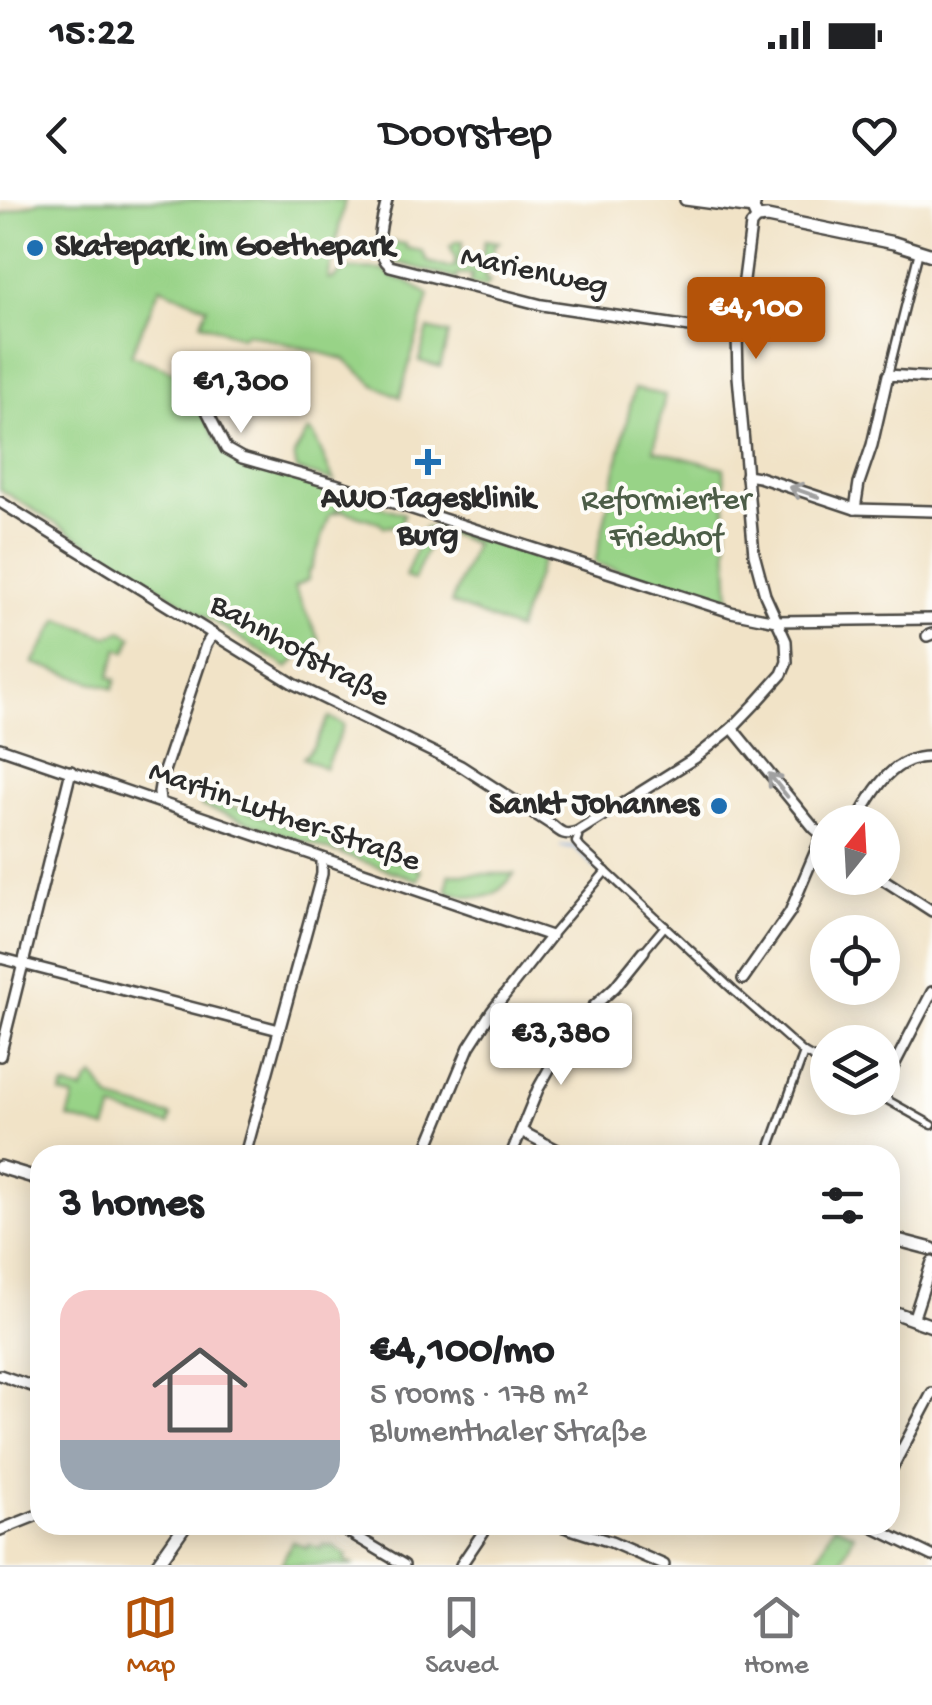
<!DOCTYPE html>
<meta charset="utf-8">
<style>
body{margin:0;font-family:"Gochi Hand",sans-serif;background:#f6f6f6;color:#202124;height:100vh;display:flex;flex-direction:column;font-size:38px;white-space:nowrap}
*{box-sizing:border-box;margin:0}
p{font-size:32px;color:#757577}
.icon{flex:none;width:55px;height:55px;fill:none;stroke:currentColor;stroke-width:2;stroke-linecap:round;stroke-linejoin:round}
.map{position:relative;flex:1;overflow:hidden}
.side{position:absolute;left:30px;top:945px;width:870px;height:390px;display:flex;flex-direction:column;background:#fff;border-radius:30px;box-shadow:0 5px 25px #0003}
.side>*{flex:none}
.needle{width:65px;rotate:18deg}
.tools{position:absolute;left:810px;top:605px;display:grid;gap:20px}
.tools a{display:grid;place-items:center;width:90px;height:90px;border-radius:50%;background:#fff;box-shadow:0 5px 25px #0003;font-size:50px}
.price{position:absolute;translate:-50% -85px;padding:0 22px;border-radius:10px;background:#fff;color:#222;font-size:32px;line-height:65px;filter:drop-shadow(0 2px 5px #0008)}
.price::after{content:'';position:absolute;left:50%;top:60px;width:30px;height:22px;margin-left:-15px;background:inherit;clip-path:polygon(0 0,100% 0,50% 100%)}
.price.current{background:#b45309;color:#fff}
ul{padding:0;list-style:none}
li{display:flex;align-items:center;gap:30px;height:250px;padding:0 30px}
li+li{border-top:2px solid #e0e0e0}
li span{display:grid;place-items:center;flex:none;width:280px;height:200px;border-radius:30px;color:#555}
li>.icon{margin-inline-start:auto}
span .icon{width:120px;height:120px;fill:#fffc;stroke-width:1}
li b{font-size:42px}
h2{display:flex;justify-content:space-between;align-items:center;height:120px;padding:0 30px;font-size:42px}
.status{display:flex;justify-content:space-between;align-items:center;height:70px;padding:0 50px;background:#fff;direction:ltr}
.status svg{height:28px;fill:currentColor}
header{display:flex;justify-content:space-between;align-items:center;height:130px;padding:0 30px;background:#fff;font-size:45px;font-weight:600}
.tabs{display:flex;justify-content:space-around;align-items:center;height:140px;border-top:2px solid #e0e0e0;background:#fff;font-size:28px;color:#757577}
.tabs a{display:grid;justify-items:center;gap:5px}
.tabs .current{color:#b45309}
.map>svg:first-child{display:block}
.green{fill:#98d387;stroke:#627f59;stroke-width:2.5}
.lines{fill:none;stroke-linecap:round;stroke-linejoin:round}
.stream{stroke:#70a1da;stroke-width:2.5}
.pedestrian-casing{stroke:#494742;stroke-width:11}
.minor-casing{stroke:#494742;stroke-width:14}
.tertiary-casing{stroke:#494742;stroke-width:16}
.pedestrian{stroke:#fff;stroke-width:6}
.minor{stroke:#fff;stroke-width:9}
.tertiary{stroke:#fff;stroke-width:11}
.oneway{stroke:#a0a0a0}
.poi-dot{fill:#1f6fb2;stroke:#fdfcf7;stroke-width:4}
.labels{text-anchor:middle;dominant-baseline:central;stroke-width:8;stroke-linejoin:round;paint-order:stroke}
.poi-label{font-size:32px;font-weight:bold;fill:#2b2b2b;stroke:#fdfcf7;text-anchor:start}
.street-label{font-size:32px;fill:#2b2b2b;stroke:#fdfcf7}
.park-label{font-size:32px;fill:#4c5d47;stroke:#fdfcf7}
</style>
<div class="status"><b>15:22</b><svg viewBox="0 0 49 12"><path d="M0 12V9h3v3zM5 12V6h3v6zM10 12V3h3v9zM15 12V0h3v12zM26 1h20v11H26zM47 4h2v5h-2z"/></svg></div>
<header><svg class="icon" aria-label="back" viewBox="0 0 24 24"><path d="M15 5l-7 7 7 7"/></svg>Doorstep<svg class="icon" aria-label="heart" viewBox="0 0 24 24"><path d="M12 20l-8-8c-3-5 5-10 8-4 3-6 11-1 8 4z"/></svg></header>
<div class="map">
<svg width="932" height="1365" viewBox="0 0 932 1365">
<rect width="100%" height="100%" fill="#fdfcf7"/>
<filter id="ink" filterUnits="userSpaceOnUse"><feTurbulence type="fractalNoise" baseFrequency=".01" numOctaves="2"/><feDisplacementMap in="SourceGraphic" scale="20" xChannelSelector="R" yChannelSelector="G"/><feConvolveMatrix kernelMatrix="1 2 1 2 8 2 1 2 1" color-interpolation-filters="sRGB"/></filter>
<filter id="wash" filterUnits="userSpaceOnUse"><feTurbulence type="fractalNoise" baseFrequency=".0048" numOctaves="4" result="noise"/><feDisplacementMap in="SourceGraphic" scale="40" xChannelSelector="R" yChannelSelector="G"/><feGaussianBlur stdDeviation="2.25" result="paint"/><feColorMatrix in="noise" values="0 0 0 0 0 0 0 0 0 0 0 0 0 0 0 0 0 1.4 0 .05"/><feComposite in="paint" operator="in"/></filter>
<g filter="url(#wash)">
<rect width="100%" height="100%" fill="#f1e3c7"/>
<!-- green -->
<g class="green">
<path d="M44 0H345L328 79H333L344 69 383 70 394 78 405 80 429 95 400 197 376 186 344 159 247 133 241 137 201 123 207 107 160 87 131 155C145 162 171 168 182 177 210 201 203 244 240 263L333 288 335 291 404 314 400 325 384 327 381 323 340 310 342 300 340 299 336 311 339 312 330 314 311 370 308 371V380L294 387 320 441 304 451 288 468 0 289V15Z"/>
<path d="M485 40 499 42 494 45 492 61 496 65 495 67 489 65 484 78 490 81 485 87 470 83 472 75 458 74 457 79 392 61 384 52H390L392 42 406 44V48L422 51 428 62 448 68 455 66V58L450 46 457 41H463L459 66 480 69Z"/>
<path d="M428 129 449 134 440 167 419 161Z"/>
<path d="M634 189 665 195 654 250 724 268 730 405 595 363Z"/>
<path d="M308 231 314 235 334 281 297 270 294 255Z"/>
<path d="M434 324 543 359 517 430 451 403 475 343 435 329 414 380 405 377 425 327 432 329Z"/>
<path d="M59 419 108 437 122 431 132 437 126 452 118 449 109 477 116 480 113 489 33 463Z"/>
<path d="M329 517 344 525 325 568 303 558 314 546Z"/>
<path d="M204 597 340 643 337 653 201 606Z"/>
<path d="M345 642 421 670 418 680 341 654Z"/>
<path d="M449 674H514C494 702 478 701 447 691Z"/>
<path d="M94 876 111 900 171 916 169 925 113 909 106 929 68 918 74 898 61 894 64 886 82 891 88 881Z"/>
<path d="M834 1325 854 1334 840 1365H814Z"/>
<path d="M292 1341 307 1348 309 1344 321 1349 323 1344 331 1347 332 1345 347 1355 345 1360 355 1365H281Z"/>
</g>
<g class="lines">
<!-- stream -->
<path class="stream" d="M561 646 575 647 596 668"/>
</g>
</g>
<g filter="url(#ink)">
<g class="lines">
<!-- pedestrian casing -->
<g class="pedestrian-casing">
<g id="pedestrian">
<path d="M888 175 919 51"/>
<path d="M578 637 576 642 581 648 733 790 804 853 828 866"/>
<path d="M551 736 606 671"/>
<path d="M644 751 665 726"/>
<path d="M882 887 889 875"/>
<path d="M882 897 932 925"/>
<path d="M767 955 804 853"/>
</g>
</g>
<!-- minor casing -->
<g class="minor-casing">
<g id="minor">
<path d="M387 0C382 21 372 50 390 66L542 105 737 134"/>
<path d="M685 0 753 9"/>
<path d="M202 201 226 249 242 258 335 284 731 412 776 421 932 419"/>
<path d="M746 275 759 277 855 309 932 311"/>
<path d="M0 302 294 484 461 566 552 625C561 633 565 636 577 632L695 558 732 528 756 503 782 474 787 462 786 441 765 395 754 354 738 176 737 134 751 25 757 18"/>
<path d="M855 309 859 283 872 245 888 175 932 178"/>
<path d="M927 436 932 434"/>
<path d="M732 528 814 628 828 640"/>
<path d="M0 548 551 736 492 811 469 847 424 955"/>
<path d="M160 601 159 592 161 580 206 445 213 434"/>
<path d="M856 622C873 592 892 555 932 557"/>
<path d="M881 678 932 711"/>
<path d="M0 758 279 830"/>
<path d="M743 779 790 712 822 636"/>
<path d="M0 856 71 571"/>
<path d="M889 875 932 792"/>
<path d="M521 931 567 955"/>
<path d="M245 955 322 674V659"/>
<path d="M511 955 538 889 562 846 593 807 615 787 644 751"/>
<path d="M913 1120 932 1062"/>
<path d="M0 1175 40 1189"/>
<path d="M890 1272 932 1193"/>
<path d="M337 1325 404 1365"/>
<path d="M558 1325 611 1342 664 1365"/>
<path d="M868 1325 932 1356"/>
<path d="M0 1330 40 1314"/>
<path d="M461 1365 488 1325"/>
</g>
</g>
<!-- tertiary casing -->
<g class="tertiary-casing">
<g id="tertiary">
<path d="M755 0 753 9 757 18 767 17 894 43 932 55"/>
<path d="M0 967 40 979"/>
<path d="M890 1038 932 1049"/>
<path d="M890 1111 932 1126"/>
<path d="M157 1365 185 1325"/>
</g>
</g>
<!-- pedestrian -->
<use href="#pedestrian" class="pedestrian"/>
<!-- minor -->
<use href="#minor" class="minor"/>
<!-- tertiary -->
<use href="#tertiary" class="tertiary"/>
</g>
<!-- one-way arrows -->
<defs><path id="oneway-shaft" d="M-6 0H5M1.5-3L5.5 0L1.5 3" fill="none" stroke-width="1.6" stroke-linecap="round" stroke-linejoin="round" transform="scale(2.5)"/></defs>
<g class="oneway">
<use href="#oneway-shaft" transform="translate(804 292) rotate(-161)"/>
<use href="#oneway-shaft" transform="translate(778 585) rotate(-129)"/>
</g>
</g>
<!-- markers -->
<g class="poi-dot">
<circle cx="35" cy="48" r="10"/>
<path d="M423 247h10v10h10v10h-10v10h-10v-10h-10v-10h10z"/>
<circle cx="719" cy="606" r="10"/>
</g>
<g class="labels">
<!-- poi labels -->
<g class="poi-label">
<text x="55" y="48">Skatepark im Goethepark</text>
<text x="428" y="300" text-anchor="middle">AWO Tagesklinik<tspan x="428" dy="37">Burg</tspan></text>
<text x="699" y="606" text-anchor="end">Sankt Johannes</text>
</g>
<!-- street labels -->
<g class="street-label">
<text transform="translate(534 73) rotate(12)">Marienweg</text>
<text transform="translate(299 452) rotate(29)">Bahnhofstraße</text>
<text transform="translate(284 618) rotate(19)">Martin-Luther-Straße</text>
</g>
<!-- park labels -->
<g class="park-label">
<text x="666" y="302">Reformierter<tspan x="666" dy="37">Friedhof</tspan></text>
</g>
</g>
</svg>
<div class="tools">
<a><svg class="needle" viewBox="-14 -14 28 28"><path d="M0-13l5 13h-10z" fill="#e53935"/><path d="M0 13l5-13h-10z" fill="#757577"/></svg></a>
<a><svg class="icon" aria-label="locate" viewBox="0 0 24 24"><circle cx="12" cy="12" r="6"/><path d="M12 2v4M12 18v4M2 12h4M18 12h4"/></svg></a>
<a><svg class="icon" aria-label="layers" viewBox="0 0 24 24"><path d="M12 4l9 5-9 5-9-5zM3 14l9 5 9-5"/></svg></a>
</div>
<b class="price current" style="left:756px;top:162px">€4,100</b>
<b class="price" style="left:241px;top:236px">€1,300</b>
<b class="price" style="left:561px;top:888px">€3,380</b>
<section class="side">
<h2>3 homes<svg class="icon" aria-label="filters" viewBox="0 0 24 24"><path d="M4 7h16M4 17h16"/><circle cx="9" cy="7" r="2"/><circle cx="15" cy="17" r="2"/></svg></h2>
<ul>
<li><span style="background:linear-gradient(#f6c9c9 75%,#9aa5b1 0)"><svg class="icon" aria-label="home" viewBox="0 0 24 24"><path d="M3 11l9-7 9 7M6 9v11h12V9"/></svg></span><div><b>€4,100/mo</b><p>5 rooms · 178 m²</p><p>Blumenthaler Straße</p></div></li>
</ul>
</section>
</div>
<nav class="tabs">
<a class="current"><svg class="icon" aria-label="map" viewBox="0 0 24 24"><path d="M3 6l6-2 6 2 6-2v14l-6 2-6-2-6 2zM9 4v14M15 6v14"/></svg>Map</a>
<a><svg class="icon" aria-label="saved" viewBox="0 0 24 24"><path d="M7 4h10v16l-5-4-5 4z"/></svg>Saved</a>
<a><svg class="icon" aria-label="home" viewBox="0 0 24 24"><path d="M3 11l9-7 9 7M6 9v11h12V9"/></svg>Home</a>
</nav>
